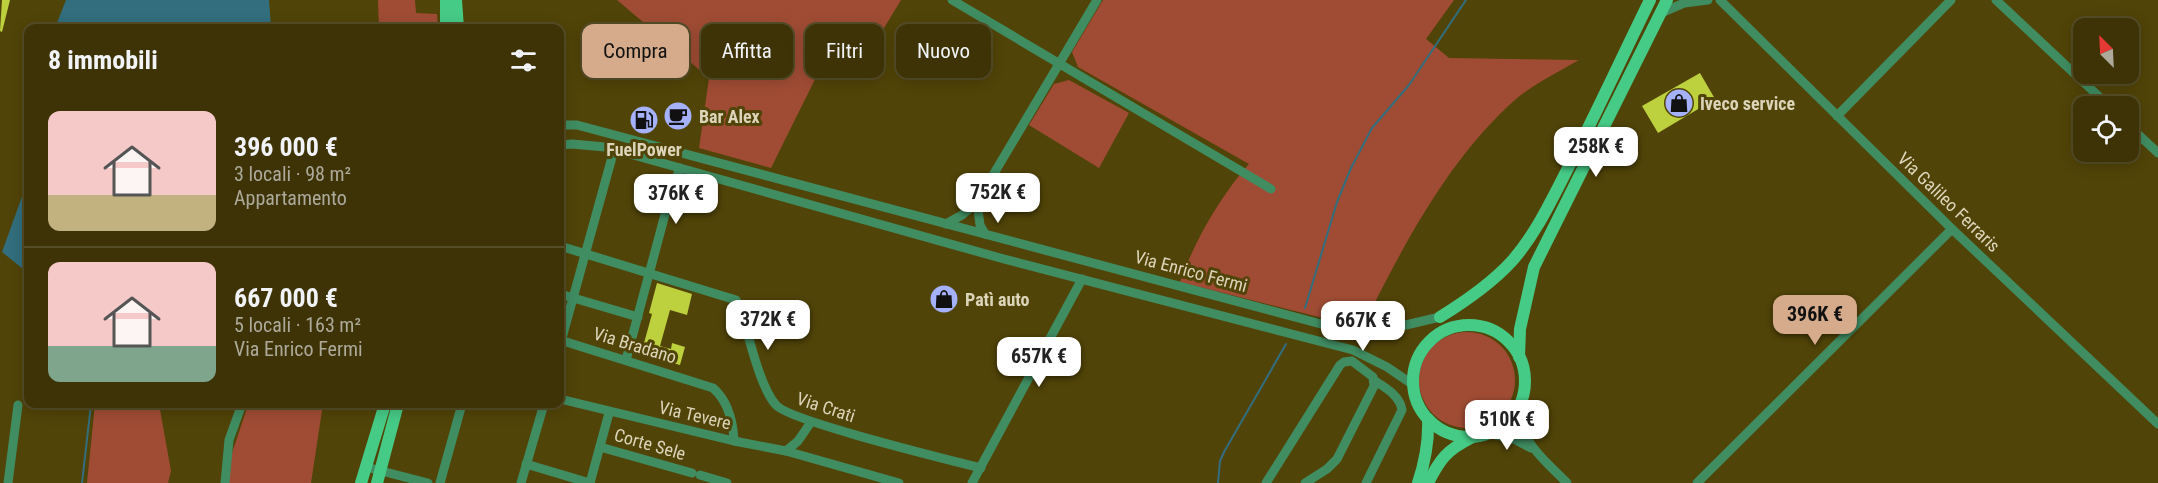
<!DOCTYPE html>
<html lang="it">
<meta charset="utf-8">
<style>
body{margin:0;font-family:"Roboto Condensed",sans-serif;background:#483f14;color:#f1f3f6;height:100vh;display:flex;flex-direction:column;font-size:22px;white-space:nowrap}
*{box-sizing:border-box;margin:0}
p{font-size:20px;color:#adaa9b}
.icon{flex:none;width:33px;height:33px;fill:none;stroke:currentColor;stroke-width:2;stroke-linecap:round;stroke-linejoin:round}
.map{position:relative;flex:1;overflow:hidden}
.details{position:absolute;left:24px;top:24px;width:540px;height:384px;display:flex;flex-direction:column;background:#3d3306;border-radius:12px;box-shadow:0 3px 15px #0003,0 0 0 2px #564e28}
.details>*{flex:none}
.banner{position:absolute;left:582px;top:24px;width:570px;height:54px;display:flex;gap:12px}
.needle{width:39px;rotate:336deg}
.buttons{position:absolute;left:2073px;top:18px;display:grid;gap:12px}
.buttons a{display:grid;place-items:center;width:66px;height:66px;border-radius:12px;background:#3d3306;box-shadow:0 3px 15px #0003,0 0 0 2px #564e28;font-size:30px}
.price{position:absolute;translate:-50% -51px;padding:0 14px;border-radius:12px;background:#fff;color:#222;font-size:20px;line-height:39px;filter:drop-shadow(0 2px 3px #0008)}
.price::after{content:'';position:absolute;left:50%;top:36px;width:18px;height:14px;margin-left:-9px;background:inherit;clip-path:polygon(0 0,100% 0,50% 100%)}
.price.selected{background:#d6ab8b;color:#111}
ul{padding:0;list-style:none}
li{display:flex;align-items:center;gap:18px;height:150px;padding:0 24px}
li+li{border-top:2px solid #564e28}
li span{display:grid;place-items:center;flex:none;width:168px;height:120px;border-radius:12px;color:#555}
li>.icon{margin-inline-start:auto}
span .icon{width:72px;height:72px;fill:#fffc;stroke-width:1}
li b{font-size:26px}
h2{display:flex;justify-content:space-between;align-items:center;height:72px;padding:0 24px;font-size:26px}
.tag{padding:0 21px;border-radius:12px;background:#3d3306;box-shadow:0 3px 15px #0003,0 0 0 2px #564e28;font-size:21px;line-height:54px}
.tag.selected{background:#d6ab8b;color:#111}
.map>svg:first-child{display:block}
.green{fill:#a04c34}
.water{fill:#326e7d}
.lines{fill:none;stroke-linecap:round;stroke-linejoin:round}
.stream{stroke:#326e7d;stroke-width:2}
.building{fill:#bdd03d}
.minor{stroke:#408d62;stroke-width:9}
.major{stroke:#46cb86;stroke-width:12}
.labels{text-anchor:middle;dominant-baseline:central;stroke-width:6;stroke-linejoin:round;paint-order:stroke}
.poi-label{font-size:18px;font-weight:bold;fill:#dcd5ba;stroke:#514408;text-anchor:start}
.street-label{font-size:18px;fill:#dcd5ba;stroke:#514408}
</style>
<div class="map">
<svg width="2158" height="483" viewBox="0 0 2158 483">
<rect width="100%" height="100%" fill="#514408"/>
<!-- green -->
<g class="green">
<path d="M378 0H415L416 13 437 14 438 28H379Z"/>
<path d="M617 0H901L859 69 826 57 771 168 699 148 709 78Z"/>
<path d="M1103 0H1454L1426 39 1449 58 1579 60C1558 72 1534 84 1516 99 1449 158 1404 244 1364 324L1351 325 1180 282C1194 242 1221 195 1249 164L1078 67 1072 52Z"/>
<path d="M1069 80 1129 113 1099 168 1029 125 1054 84Z"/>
<circle cx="1467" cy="380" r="48"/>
<path d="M95 404H159L171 471 168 483H87Z"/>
<path d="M246 404H323L311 483H228L232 453 247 408Z"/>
</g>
<!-- water -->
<g class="water">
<path d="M66 0H269L271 28H55Z"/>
<path d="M28 180V273L2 252Z"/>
</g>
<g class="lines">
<!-- stream -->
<g class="stream">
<path d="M1305 308 1337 202 1351 168 1372 128 1409 85 1466 0"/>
<path d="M82 483 91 404"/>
<path d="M1218 483 1220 461 1224 452 1286 344"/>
</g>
</g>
<!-- building -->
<g class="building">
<path d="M2 0H10L2 32 0 31Z"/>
<path d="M1700 73 1715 99 1658 133 1642 106Z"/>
<path d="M657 283 692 294 687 315 670 310 660 346 671 349 672 343 685 347 680 365 641 354 652 314 649 313Z"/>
</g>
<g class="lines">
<!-- minor -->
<g class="minor">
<path d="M952 0 1271 189"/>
<path d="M1720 0 1952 229 2158 424"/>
<path d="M1996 0 2109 106"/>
<path d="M1661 13 1684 3 1708 0"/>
<path d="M1837 116 1951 0"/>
<path d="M560 125H577L1336 328 1380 331 1440 317"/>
<path d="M2128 125 2158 153"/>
<path d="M560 145 572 144 605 147 1004 259 1353 350 1387 367 1412 384"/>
<path d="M977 202 980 225 985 234"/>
<path d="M946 224 962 215 977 202 1097 0"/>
<path d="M560 246 736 300 740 307C748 332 759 386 776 405 789 421 950 460 981 468"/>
<path d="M560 294 638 317"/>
<path d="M560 340 713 388C728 401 733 421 734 441"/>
<path d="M560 345 614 150"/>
<path d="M626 360 671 192 680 168"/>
<path d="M560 399 734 441 786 451 798 441 811 422"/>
<path d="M1519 404C1523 447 1539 454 1567 483"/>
<path d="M1488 433 1514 439 1531 448"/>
<path d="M600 447 692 473"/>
<path d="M786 451 899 483"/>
<path d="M526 464 590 483"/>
<path d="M366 467 428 483"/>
<path d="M700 475 727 483"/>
<path d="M8 483 18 405"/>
<path d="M225 483 229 440 242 404"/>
<path d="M440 483 462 404"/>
<path d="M521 483 544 404"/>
<path d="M590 483 609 413"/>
<path d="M972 483 1082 279"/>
<path d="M1266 483 1340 365 1344 362 1352 361 1373 377 1374 386 1337 459 1327 469 1305 483"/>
<path d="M1366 483 1402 410C1400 396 1386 388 1375 381"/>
<path d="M1697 483 1952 229"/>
</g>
<!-- major -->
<g class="major">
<path d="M446 0V28"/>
<path d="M456 0 458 28"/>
<path d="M1440 317C1466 301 1491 284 1512 261 1535 235 1550 203 1566 172 1595 116 1622 57 1650 0"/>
<circle cx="1469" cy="381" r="56"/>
<path d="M1519 357 1520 329 1534 267 1667 0"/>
<path d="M361 483 385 404"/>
<path d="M377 483 398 404"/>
<path d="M1418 483C1425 462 1429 442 1428 419"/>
<path d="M1428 483C1440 459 1447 450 1471 438"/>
</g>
</g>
<!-- icons -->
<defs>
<g id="shop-disc" transform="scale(1.5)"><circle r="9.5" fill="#a5b1fc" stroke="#514408"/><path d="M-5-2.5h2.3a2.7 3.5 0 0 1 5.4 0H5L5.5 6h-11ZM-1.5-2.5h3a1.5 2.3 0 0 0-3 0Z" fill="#111"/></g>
<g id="cafe-disc" transform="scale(1.5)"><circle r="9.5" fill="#a5b1fc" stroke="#514408"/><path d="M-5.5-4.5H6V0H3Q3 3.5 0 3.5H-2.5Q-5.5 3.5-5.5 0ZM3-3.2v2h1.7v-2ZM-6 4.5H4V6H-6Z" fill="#111"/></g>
<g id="fuel-disc" transform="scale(1.5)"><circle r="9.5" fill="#a5b1fc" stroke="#514408"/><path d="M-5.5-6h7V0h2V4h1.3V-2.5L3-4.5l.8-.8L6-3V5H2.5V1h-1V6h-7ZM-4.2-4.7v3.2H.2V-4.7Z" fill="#111"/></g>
</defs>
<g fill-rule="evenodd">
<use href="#shop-disc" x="1679" y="103"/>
<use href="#cafe-disc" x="678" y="116"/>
<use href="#fuel-disc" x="644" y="120"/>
<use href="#shop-disc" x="944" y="299"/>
</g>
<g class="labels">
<!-- poi labels -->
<g class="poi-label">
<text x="1700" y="103">Iveco service</text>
<text x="699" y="116">Bar Alex</text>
<text x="644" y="149" text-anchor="middle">FuelPower</text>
<text x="965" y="299">Patì auto</text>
</g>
<!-- street labels -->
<g class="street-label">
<text transform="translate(1949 202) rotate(44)">Via Galileo Ferraris</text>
<text transform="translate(1191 271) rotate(15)">Via Enrico Fermi</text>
<text transform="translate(635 345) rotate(17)">Via Bradano</text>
<text transform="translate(826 407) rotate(18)">Via Crati</text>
<text transform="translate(695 415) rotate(13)">Via Tevere</text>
<text transform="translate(650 444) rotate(16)">Corte Sele</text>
</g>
</g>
</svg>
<div class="buttons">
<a><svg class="needle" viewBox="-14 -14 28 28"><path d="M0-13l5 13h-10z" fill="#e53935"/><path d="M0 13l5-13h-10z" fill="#adaa9b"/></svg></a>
<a><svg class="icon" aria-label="locate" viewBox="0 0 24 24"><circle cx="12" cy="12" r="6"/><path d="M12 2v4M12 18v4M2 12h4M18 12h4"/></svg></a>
</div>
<b class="price" style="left:1596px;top:178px">258K €</b>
<b class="price" style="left:998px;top:224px">752K €</b>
<b class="price" style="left:676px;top:225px">376K €</b>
<b class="price selected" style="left:1815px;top:346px">396K €</b>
<b class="price" style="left:768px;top:351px">372K €</b>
<b class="price" style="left:1363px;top:352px">667K €</b>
<b class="price" style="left:1039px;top:388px">657K €</b>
<b class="price" style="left:1507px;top:451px">510K €</b>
<div class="banner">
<a class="tag selected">Compra</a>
<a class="tag">Affitta</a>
<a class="tag">Filtri</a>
<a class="tag">Nuovo</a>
</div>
<section class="details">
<h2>8 immobili<svg class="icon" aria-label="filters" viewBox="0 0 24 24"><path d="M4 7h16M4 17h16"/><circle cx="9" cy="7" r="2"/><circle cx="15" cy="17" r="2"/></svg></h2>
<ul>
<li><span style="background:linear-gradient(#f6c9c9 70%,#c2b280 0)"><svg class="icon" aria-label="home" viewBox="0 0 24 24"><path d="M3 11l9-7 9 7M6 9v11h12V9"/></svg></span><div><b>396 000 €</b><p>3 locali · 98 m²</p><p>Appartamento</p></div></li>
<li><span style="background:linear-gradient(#f6c9c9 70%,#7fa58c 0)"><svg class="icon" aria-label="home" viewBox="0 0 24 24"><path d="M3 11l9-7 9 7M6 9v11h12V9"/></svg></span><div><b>667 000 €</b><p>5 locali · 163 m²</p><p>Via Enrico Fermi</p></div></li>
</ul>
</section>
</div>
